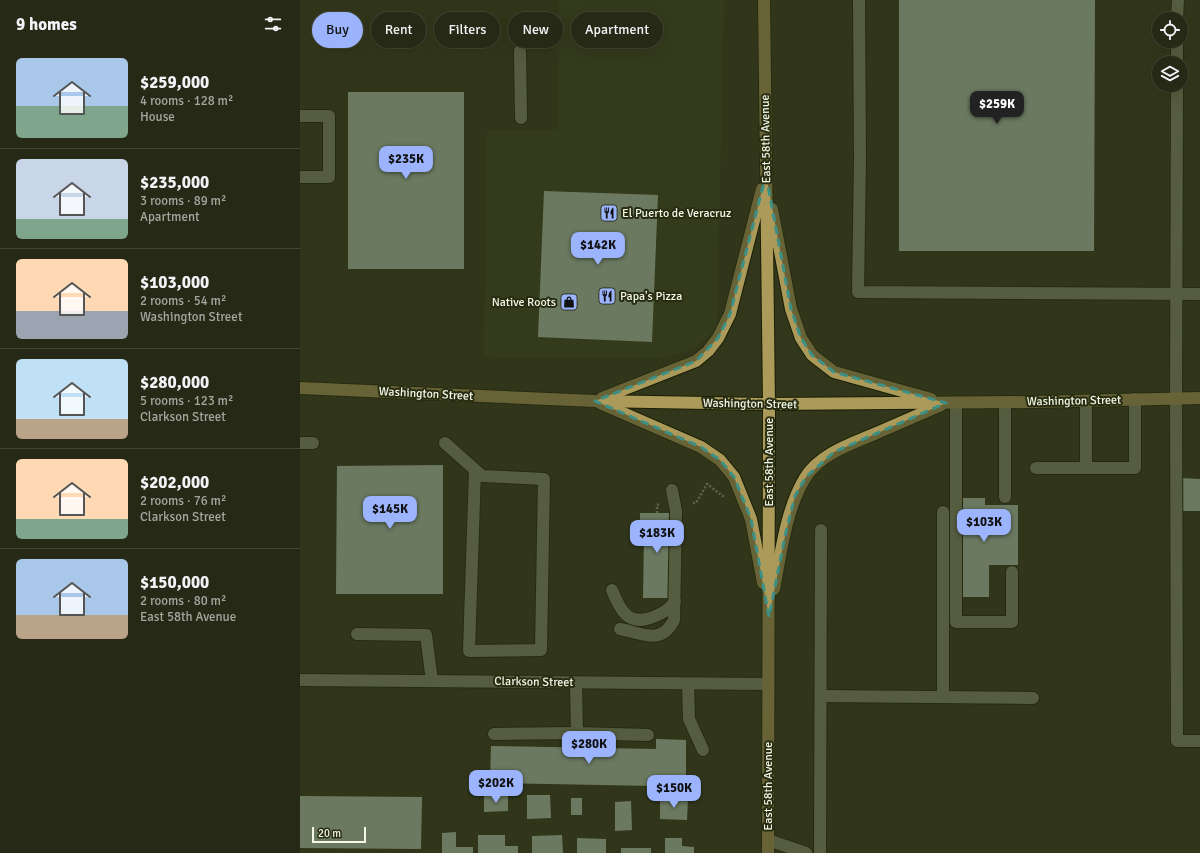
<!DOCTYPE html>
<meta charset="utf-8">
<style>
body{margin:0;font-family:Signika,sans-serif;background:#2e311e;color:#f1f3f6;height:100vh;display:flex;flex-direction:column;font-size:15px;white-space:nowrap}
*{box-sizing:border-box;margin:0}
p{font-size:13px;color:#a4a6a0}
.icon{flex:none;width:22px;height:22px;fill:none;stroke:currentColor;stroke-width:2;stroke-linecap:round;stroke-linejoin:round}
.map{position:relative;flex:1;overflow:hidden}
.drawer{display:flex;flex-direction:column;background:#262915;width:300px}
.drawer>*{flex:none}
.banner{position:absolute;left:12px;top:12px;width:380px;height:36px;display:flex;gap:8px}
.buttons{position:absolute;left:852px;top:12px;display:grid;gap:8px}
.buttons a{display:grid;place-items:center;width:36px;height:36px;border-radius:50%;background:#262915;box-shadow:0 4px 16px #0002,0 0 0 1px #424534;font-size:20px}
.scale{position:absolute;left:12px;bottom:10px;width:54px;box-sizing:border-box;padding-left:4px;border:2px solid #f2f7e6;border-top:0;font-size:11px;line-height:14px;white-space:nowrap;color:#f2f7e6;-webkit-text-stroke:3px #282d12;paint-order:stroke}
.price{position:absolute;translate:-50% -34px;padding:0 9px;border-radius:8px;background:#9bb4fd;color:#111;font-size:13px;line-height:26px;filter:drop-shadow(0 1px 2px #0008)}
.price::after{content:'';position:absolute;left:50%;top:24px;width:12px;height:9px;margin-left:-6px;background:inherit;clip-path:polygon(0 0,100% 0,50% 100%)}
.price.on{background:#222;color:#fff}
ul{padding:0;list-style:none}
li{display:flex;align-items:center;gap:12px;height:100px;padding:0 16px}
li+li{border-top:1px solid #424534}
li span{display:grid;place-items:center;flex:none;width:112px;height:80px;border-radius:6px;color:#555}
li>.icon{margin-inline-start:auto}
span .icon{width:48px;height:48px;fill:#fffc;stroke-width:1}
li b{font-size:17px}
h2{display:flex;justify-content:space-between;align-items:center;height:48px;padding:0 16px;font-size:17px}
.chip{padding:0 14px;border-radius:18px;background:#262915;box-shadow:0 4px 16px #0002,0 0 0 1px #424534;font-size:14px;line-height:36px}
.chip.on{background:#9bb4fd;color:#111}
main{display:flex;flex:1;min-height:0}
.map>svg:first-child{display:block}
.built{fill:#383f1d}
.building{fill:#b0cbb3}
.lines{fill:none;stroke-linecap:round;stroke-linejoin:round}
.minor-casing{stroke:#1a1e04;stroke-width:14}
.major-casing{stroke:#1a1e04;stroke-width:14}
.path{stroke:#969b85;stroke-width:2.5;stroke-dasharray:2 2;stroke-linecap:butt}
.minor{stroke:#838a6c;stroke-width:12}
.major{stroke:#ab9a59;stroke-width:12}
.marked{fill:none;stroke:#3c9086;stroke-width:3;stroke-dasharray:8 5;stroke-linejoin:round}
.labels{text-anchor:middle;dominant-baseline:central;stroke-width:4;stroke-linejoin:round;paint-order:stroke}
.street-label{font-size:12px;fill:#f2f7e6;stroke:#282d12}
.poi-label{font-size:12px;fill:#f2f7e6;stroke:#282d12;text-anchor:start}
</style>
<main>
<section class="drawer">
<h2>9 homes<svg class="icon" aria-label="filters" viewBox="0 0 24 24"><path d="M4 7h16M4 17h16"/><circle cx="9" cy="7" r="2"/><circle cx="15" cy="17" r="2"/></svg></h2>
<ul>
<li><span style="background:linear-gradient(#a9c7e8 60%,#7fa58c 0)"><svg class="icon" aria-label="home" viewBox="0 0 24 24"><path d="M3 11l9-7 9 7M6 9v11h12V9"/></svg></span><div><b>$259,000</b><p>4 rooms · 128 m²</p><p>House</p></div></li>
<li><span style="background:linear-gradient(#c9d6e8 75%,#7fa58c 0)"><svg class="icon" aria-label="home" viewBox="0 0 24 24"><path d="M3 11l9-7 9 7M6 9v11h12V9"/></svg></span><div><b>$235,000</b><p>3 rooms · 89 m²</p><p>Apartment</p></div></li>
<li><span style="background:linear-gradient(#ffd9b3 65%,#9aa5b1 0)"><svg class="icon" aria-label="home" viewBox="0 0 24 24"><path d="M3 11l9-7 9 7M6 9v11h12V9"/></svg></span><div><b>$103,000</b><p>2 rooms · 54 m²</p><p>Washington Street</p></div></li>
<li><span style="background:linear-gradient(#bfe0f5 75%,#b9a48a 0)"><svg class="icon" aria-label="home" viewBox="0 0 24 24"><path d="M3 11l9-7 9 7M6 9v11h12V9"/></svg></span><div><b>$280,000</b><p>5 rooms · 123 m²</p><p>Clarkson Street</p></div></li>
<li><span style="background:linear-gradient(#ffd9b3 75%,#7fa58c 0)"><svg class="icon" aria-label="home" viewBox="0 0 24 24"><path d="M3 11l9-7 9 7M6 9v11h12V9"/></svg></span><div><b>$202,000</b><p>2 rooms · 76 m²</p><p>Clarkson Street</p></div></li>
<li><span style="background:linear-gradient(#a9c7e8 70%,#b9a48a 0)"><svg class="icon" aria-label="home" viewBox="0 0 24 24"><path d="M3 11l9-7 9 7M6 9v11h12V9"/></svg></span><div><b>$150,000</b><p>2 rooms · 80 m²</p><p>East 58th Avenue</p></div></li>
</ul>
</section>
<div class="map">
<svg width="900" height="853" viewBox="0 0 900 853">
<rect width="100%" height="100%" fill="#32371c"/>
<!-- built -->
<path class="built" d="M259 0H424L417 329 395 348 362 359 184 357 187 131 259 129Z"/>
<!-- building -->
<g class="building">
<path d="M599 0H795L794 251H599Z"/>
<rect x="48" y="92" width="116" height="177"/>
<path d="M244 191 358 195 352 342 238 337Z"/>
<path d="M143 465V594H36L37 466Z"/>
<path d="M881 478 900 479V511H881Z"/>
<path d="M658 498H685V505H718V565H689V597H658Z"/>
<path d="M340 513H372L371 598H343L344 536H340Z"/>
<path d="M356 739 386 740V780L356 779 355 786 190 783 191 746 356 749Z"/>
<path d="M227 795H250L251 818 227 819Z"/>
<path d="M0 796 122 797 121 849 0 848Z"/>
<path d="M184 796H208V811L184 812Z"/>
<rect x="271" y="798" width="11" height="17"/>
<path d="M360 798 388 799 387 820 360 819Z"/>
<path d="M331 801 332 830 315 831V802Z"/>
<path d="M156 832V847H173V853H142V833Z"/>
<path d="M178 835H205V846H218V853H178Z"/>
<path d="M262 835 263 853H232V836Z"/>
<path d="M277 838 306 839V853H277Z"/>
<path d="M365 838H382V846L394 847V853H365Z"/>
<rect x="321" y="848" width="30" height="5"/>
</g>
<g class="lines">
<!-- minor casing -->
<g class="minor-casing">
<g id="minor">
<path d="M559 0 560 159 558 292 900 294"/>
<path d="M877 19 878 0"/>
<path d="M220 51 221 118"/>
<path d="M877 63V41"/>
<path d="M877 85 876 399 877 741H900"/>
<path d="M0 116H29V177H0"/>
<path d="M656 403V622H712V572"/>
<path d="M705 403V497"/>
<path d="M0 443H13"/>
<path d="M145 443 182 476 244 479 241 650 169 651 175 470"/>
<path d="M736 468H835V399"/>
<path d="M786 468V401"/>
<path d="M312 590C320 610 328 627 353 617 363 613 369 610 375 601"/>
<path d="M320 629C342 633 361 646 374 620L376 511 372 490"/>
<path d="M57 634 126 635 132 681"/>
<path d="M0 680 468 684"/>
<path d="M276 683 277 733 348 735"/>
<path d="M388 684 389 719 403 750"/>
<path d="M521 696 733 698"/>
<path d="M643 697V512"/>
<path d="M194 734 277 733"/>
<path d="M468 840 506 853"/>
<path d="M520 853 521 530"/>
</g>
</g>
<!-- major casing -->
<g class="major-casing">
<g id="major">
<path d="M464 0 469 404 468 853"/>
<path d="M472 209 491 309 501 338 512 355 534 372 631 399"/>
<path d="M0 388 295 401 469 404 733 402 900 398"/>
<path d="M302 398 396 361 408 351 418 338 430 314 462 189"/>
<path d="M300 403 401 447 420 460 434 477 451 519 463 583"/>
<path d="M474 589C481 553 486 509 505 478 520 453 554 443 579 432 600 423 620 414 641 405"/>
</g>
</g>
<!-- path -->
<g class="path">
<path d="M393 503H396L407 484 424 497"/>
<path d="M357 513V505L360 504"/>
</g>
<!-- minor -->
<use href="#minor" class="minor"/>
<!-- major -->
<use href="#major" class="major"/>
</g>
<!-- marked area -->
<path d="M0 0H900V853H0ZM466 175 491 309 501 338 512 355 534 372 646 403 534 452 506 477 495 496 485 536 469 617 451 519 434 477 420 460 401 447 295 401 396 361 418 338 430 314Z" fill="#32371c" fill-opacity=".55" fill-rule="evenodd"/>
<path class="marked" d="M466 175 491 309 501 338 512 355 534 372 646 403 534 452 506 477 495 496 485 536 469 617 451 519 434 477 420 460 401 447 295 401 396 361 418 338 430 314Z"/>
<!-- icons -->
<defs>
<g id="restaurant-square" transform="scale(0.9)"><rect x="-9" y="-9" width="18" height="18" rx="4" fill="#9bb4fd" stroke="#282d12"/><path d="M-5-6h1v4h1v-4h1v4h1v-4h1v5L-1.5 .5V6h-2V.5L-5-1ZM5-6V6H3V1.5H1.5Q1.5-4 5-6Z" fill="#111"/></g>
<g id="shop-square" transform="scale(0.9)"><rect x="-9" y="-9" width="18" height="18" rx="4" fill="#9bb4fd" stroke="#282d12"/><path d="M-5-2.5h2.3a2.7 3.5 0 0 1 5.4 0H5L5.5 6h-11ZM-1.5-2.5h3a1.5 2.3 0 0 0-3 0Z" fill="#111"/></g>
</defs>
<g fill-rule="evenodd">
<use href="#restaurant-square" x="309" y="213"/>
<use href="#restaurant-square" x="307" y="296"/>
<use href="#shop-square" x="269" y="302"/>
</g>
<g class="labels">
<!-- street labels -->
<g class="street-label">
<text transform="translate(466 139) rotate(-91)">East 58th Avenue</text>
<text transform="translate(126 394) rotate(3)">Washington Street</text>
<text transform="translate(774 401) rotate(-1)">Washington Street</text>
<text transform="translate(450 404) rotate(1)">Washington Street</text>
<text transform="translate(469 462) rotate(-90)">East 58th Avenue</text>
<text transform="translate(234 682) rotate(1)">Clarkson Street</text>
<text transform="translate(468 786) rotate(-90)">East 58th Avenue</text>
</g>
<!-- poi labels -->
<g class="poi-label">
<text x="322" y="213">El Puerto de Veracruz</text>
<text x="320" y="296">Papa's Pizza</text>
<text x="256" y="302" text-anchor="end">Native Roots</text>
</g>
</g>
</svg>
<div class="buttons">
<a><svg class="icon" aria-label="locate" viewBox="0 0 24 24"><circle cx="12" cy="12" r="6"/><path d="M12 2v4M12 18v4M2 12h4M18 12h4"/></svg></a>
<a><svg class="icon" aria-label="layers" viewBox="0 0 24 24"><path d="M12 4l9 5-9 5-9-5zM3 14l9 5 9-5"/></svg></a>
</div>
<div class="scale">20 m</div>
<b class="price on" style="left:697px;top:125px">$259K</b>
<b class="price" style="left:106px;top:180px">$235K</b>
<b class="price" style="left:298px;top:266px">$142K</b>
<b class="price" style="left:90px;top:530px">$145K</b>
<b class="price" style="left:684px;top:543px">$103K</b>
<b class="price" style="left:357px;top:554px">$183K</b>
<b class="price" style="left:289px;top:765px">$280K</b>
<b class="price" style="left:196px;top:804px">$202K</b>
<b class="price" style="left:374px;top:809px">$150K</b>
<div class="banner">
<a class="chip on">Buy</a>
<a class="chip">Rent</a>
<a class="chip">Filters</a>
<a class="chip">New</a>
<a class="chip">Apartment</a>
</div>
</div>
</main>
